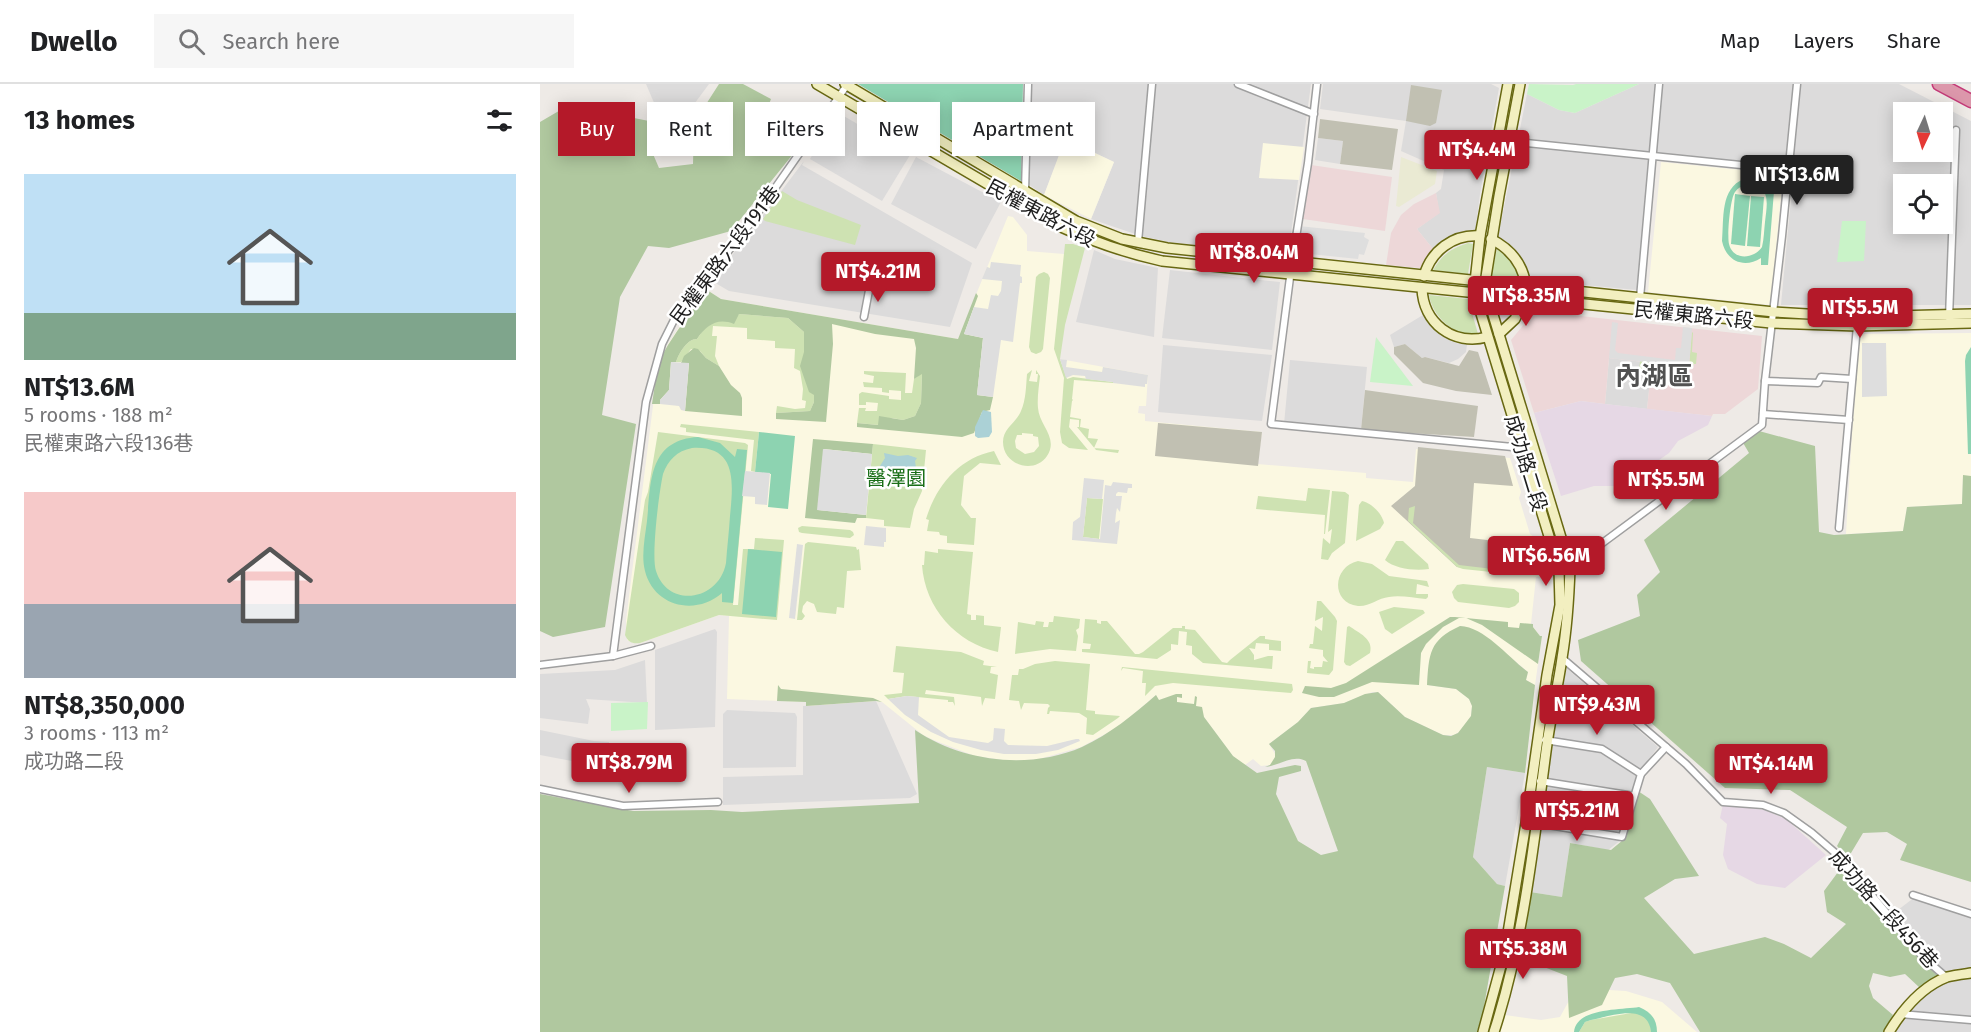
<!DOCTYPE html>
<meta charset="utf-8">
<style>
body{margin:0;font-family:"Fira Sans","Noto Sans TC",sans-serif;background:#f6f6f6;color:#202124;height:100vh;display:flex;flex-direction:column;font-size:22px;white-space:nowrap}
*{box-sizing:border-box;margin:0}
p{font-size:20px;color:#757577}
.icon{flex:none;width:33px;height:33px;fill:none;stroke:currentColor;stroke-width:2;stroke-linecap:round;stroke-linejoin:round}
.map{position:relative;flex:1;overflow:hidden}
.panel{display:flex;flex-direction:column;background:#fff;width:540px}
.panel>*{flex:none}
.top-card{position:absolute;left:18px;top:18px;width:570px;height:54px;display:flex;gap:12px}
.needle{width:39px;rotate:184deg}
.buttons{position:absolute;left:1353px;top:18px;display:grid;gap:12px}
.buttons a{display:grid;place-items:center;width:60px;height:60px;border-radius:0px;background:#fff;box-shadow:0 3px 15px #0003;font-size:30px}
.price{position:absolute;translate:-50% -51px;padding:0 14px;border-radius:6px;background:#b41929;color:#fff;font-size:20px;line-height:39px;filter:drop-shadow(0 2px 3px #0008)}
.price::after{content:'';position:absolute;left:50%;top:36px;width:18px;height:14px;margin-left:-9px;background:inherit;clip-path:polygon(0 0,100% 0,50% 100%)}
.price.selected{background:#222;color:#fff}
ul{padding:0;list-style:none}
li{display:grid;align-content:center;gap:12px;height:318px;padding:0 24px}
li span{display:grid;place-items:center;height:186px;border-radius:0px;color:#555}
li>.icon{margin-inline-start:auto}
span .icon{width:108px;height:108px;fill:#fffc;stroke-width:1}
li b{font-size:26px}
h2{display:flex;justify-content:space-between;align-items:center;height:72px;padding:0 24px;font-size:26px}
.chip{padding:0 21px;border-radius:0px;background:#fff;box-shadow:0 3px 15px #0003;font-size:21px;line-height:54px}
.chip.selected{background:#b41929;color:#fff}
header{display:flex;align-items:center;gap:36px;box-sizing:border-box;height:84px;padding:0 30px;background:#fff;border-bottom:2px solid #e0e0e0}
header strong{font-size:28px}
nav{display:flex;gap:33px;margin-inline-start:auto;font-size:21px}
.search{width:420px;height:54px;background:#f6f6f6;display:flex;align-items:center;gap:15px;box-sizing:border-box;padding:0 21px;border-radius:0px;color:#757577;font-size:22px}
main{display:flex;flex:1;min-height:0}
.map>svg:first-child{display:block}
.residential{fill:#dcdbdb;fill-rule:evenodd}
.commercial{fill:#edd7d8}
.industrial{fill:#e6d8e5}
.education{fill:#fbf8e1}
.construction{fill:#c1c0b2}
.farmland{fill:#eaead3}
.grass{fill:#cee2b2;fill-rule:evenodd}
.forest{fill:#b0c89f}
.park{fill:#c9f3c8}
.pitch{fill:#8dd3b1;fill-rule:evenodd}
.parking{fill:#dedede}
.water{fill:#abd1d6}
.lines{fill:none;stroke-linecap:round;stroke-linejoin:round}
.street-casing{stroke:#9f9f9f;stroke-width:9}
.secondary-casing{stroke:#686812;stroke-width:12}
.highway-casing{stroke:#c43a78;stroke-width:15}
.street{stroke:#fff;stroke-width:6}
.secondary{stroke:#f2efc0;stroke-width:9}
.highway{stroke:#dc97ab;stroke-width:12}
.labels{text-anchor:middle;dominant-baseline:central;stroke-width:5;stroke-linejoin:round;paint-order:stroke}
.street-label{font-size:20px;fill:#1e1e1e;stroke:#fff}
.park-label{font-size:20px;fill:#1b6f19;stroke:#fff}
.district-label{font-size:26px;font-weight:bold;fill:#515151;stroke:#fff}
</style>
<header>
<strong>Dwello</strong>
<div class="search"><svg class="icon" aria-label="search" viewBox="0 0 24 24"><circle cx="10" cy="10" r="6"/><path d="M15 15l6 6"/></svg>Search here</div>
<nav><a>Map</a><a>Layers</a><a>Share</a></nav>
</header>
<main>
<section class="panel">
<h2>13 homes<svg class="icon" aria-label="filters" viewBox="0 0 24 24"><path d="M4 7h16M4 17h16"/><circle cx="9" cy="7" r="2"/><circle cx="15" cy="17" r="2"/></svg></h2>
<ul>
<li><span style="background:linear-gradient(#bfe0f5 75%,#7fa58c 0)"><svg class="icon" aria-label="home" viewBox="0 0 24 24"><path d="M3 11l9-7 9 7M6 9v11h12V9"/></svg></span><div><b>NT$13.6M</b><p>5 rooms · 188 m²</p><p>民權東路六段136巷</p></div></li>
<li><span style="background:linear-gradient(#f6c9c9 60%,#9aa5b1 0)"><svg class="icon" aria-label="home" viewBox="0 0 24 24"><path d="M3 11l9-7 9 7M6 9v11h12V9"/></svg></span><div><b>NT$8,350,000</b><p>3 rooms · 113 m²</p><p>成功路二段</p></div></li>
</ul>
</section>
<div class="map">
<svg width="1431" height="948" viewBox="0 0 1431 948">
<rect width="100%" height="100%" fill="#eeeae6"/>
<!-- residential -->
<g class="residential">
<path d="M106 0H169L146 31 118 28Z"/>
<path d="M489 0H771L748 172 629 158 601 152 551 135 574 78 526 55 504 111 488 100Z"/>
<path d="M783 0H951L959 4 940 110 935 149 904 158 893 165 877 145 899 129 896 109 901 105 904 86 861 67 866 37 780 25Z"/>
<path d="M1099 0H1359L1431 37V221H1241L1254 82 1109 68 1097 206 991 196 980 171 970 160 958 153 987 10 1019 26 1035 29ZM1364 28H1402V68H1364ZM1364 100H1402V140H1364Z"/>
<path d="M297 28 370 71 342 117 270 75Z"/>
<path d="M778 54 803 57 800 80 775 76Z"/>
<path d="M376 73 461 118 436 165 351 120Z"/>
<path d="M264 77 262 81 432 179 410 243 189 207 172 197 214 143Z"/>
<path d="M554 166 575 175 618 184 614 253 536 238Z"/>
<path d="M630 186 740 198 732 266 622 254Z"/>
<path d="M883 231 901 252 916 259 927 261 926 268 918 275 909 279 885 273 882 274 865 260 854 263 850 251Z"/>
<path d="M623 261 732 271 722 337 618 328Z"/>
<path d="M1069 274 1112 279 1107 325 1065 320Z"/>
<path d="M750 276 827 283 821 346 744 340Z"/>
<path d="M175 545 177 548 175 643 115 646V566Z"/>
<path d="M105 576 107 619 46 615 50 625 48 640 0 634V590L75 586Z"/>
<path d="M1025 583 1118 663 1103 683 1092 713 1081 756 1068 766 1030 759 1022 813 990 808 1019 585Z"/>
<path d="M336 617 377 710 370 714 183 721V693L263 691V622Z"/>
<path d="M187 626 255 629 257 633 256 683 183 684V630Z"/>
<path d="M0 646 54 657 69 658V684L0 671Z"/>
<path d="M947 683 985 689 965 802 957 800 933 773Z"/>
<path d="M1375 813 1431 832V948H1356L1363 935 1378 915 1409 896 1408 889 1386 870 1354 829Z"/>
</g>
<!-- commercial -->
<g class="commercial">
<path d="M771 81 852 93 845 147 763 135Z"/>
<path d="M896 109 900 129 877 145 893 165 881 184 846 181 851 149 861 131 874 120Z"/>
<path d="M995 227 1222 252 1218 305 1185 330H1173L1172 332 1107 325 1112 279 1069 274 1065 320 1041 317 994 329 971 256Z"/>
</g>
<!-- industrial -->
<g class="industrial">
<path d="M1041 317 1065 320 1172 332 1168 341 1138 357 1129 369 1082 402H1054L1021 412 994 329Z"/>
<path d="M1183 720 1224 726 1246 735 1286 771 1245 804 1217 800 1188 785 1183 771 1187 740 1180 734Z"/>
</g>
<!-- education -->
<g class="education">
<path d="M525 55 574 78 551 135 504 111Z"/>
<path d="M723 59 764 63 759 96 719 94Z"/>
<path d="M1121 78 1243 90 1231 221 1108 208Z"/>
<path d="M468 132 473 133 487 151V167L524 170V239L518 271 520 275 608 291 606 322H599L598 329 605 330V337L722 348 717 380 826 389V394L873 398 876 365 970 374 981 408 979 414 990 450 994 453 1007 493H996L991 540 1000 552H1002L995 601 986 596 988 588 956 561 930 544 920 542 887 601 916 605 929 615 932 622 931 632 922 646 914 651H903L865 633 838 608H832L804 619 771 624 758 638 729 660 735 670V676L730 681 721 682 713 675 705 681 695 675 664 633 624 626 616 611 578 643 541 663 499 675 471 677 435 672 396 657 383 651 342 618 336 617 266 622V618L187 615 189 532 179 531 100 559 91 558 87 556 86 536 116 298 128 260 150 227 167 206 181 215 418 255Z"/>
<path d="M1431 249V392H1423L1422 420 1367 423 1363 447 1306 450 1318 250Z"/>
<path d="M1036 904 1086 907 1122 918 1157 948H960L965 931 1001 936 1020 933Z"/>
</g>
<!-- construction -->
<g class="construction">
<path d="M871 1 902 6 896 39 890 42 866 37Z"/>
<path d="M780 35 858 45 852 86 800 80 803 57 778 54Z"/>
<path d="M865 260 882 274 885 273 919 282 929 266 938 268 952 311 916 307 883 299 854 270V263Z"/>
<path d="M825 306 938 322 934 353 821 346Z"/>
<path d="M618 339 722 348 718 382 615 372Z"/>
<path d="M878 363 965 372 973 402 934 399 930 454 973 459 974 489 917 483 851 422 875 402Z"/>
</g>
<!-- farmland -->
<path class="farmland" d="M861 73 897 87 895 100 859 123 856 122Z"/>
<!-- grass -->
<g class="grass">
<path d="M242 107 257 116 321 141 315 161 225 137 223 135Z"/>
<path d="M928 159 933 160 928 190 893 186C903 170 910 165 928 159Z"/>
<path d="M525 160H533L545 164 525 241 520 275 527 295 533 293 573 298V299L534 296 532 315 533 316 532 317 530 333 541 335 540 343 549 345 548 354 558 355 554 364 579 366 578 369 556 366 537 343H539V336L530 335 529 343 548 366 529 364 522 359 520 348 524 294 514 265Z"/>
<path d="M957 165C969 174 976 182 980 197L951 193Z"/>
<path d="M504 188 508 190 510 194 503 265 501 268 496 270 491 268 489 263 496 193 499 190Z"/>
<path d="M889 211 928 215 938 250C915 253 893 234 889 211Z"/>
<path d="M199 230 248 234 264 248V268L274 311V318L270 327 236 329 237 322 255 325 265 324 266 317 262 316 263 305 260 287 254 284 255 265 235 264V257L207 255V244L173 242 172 252H177L175 272 179 282 166 274 160 267 151 265 141 278H136C139 269 147 255 157 255L164 245 176 237H188Z"/>
<path d="M1152 248 1153 249 1152 268 1157 269 1156 280H1154L1153 283 1145 284 1144 286 1112 283 1111 288 1099 287 1100 277 1149 283Z"/>
<path d="M492 286 489 297 497 298 498 290H496V286L500 292C499 302 497 314 498 324 499 341 519 354 507 372 494 391 463 381 463 358 463 344 476 339 481 327 486 316 486 302 487 290ZM482 349 493 350V352L498 353 499 362 494 368 485 370 476 364 475 357 477 351H482Z"/>
<path d="M324 287 366 289 365 309H372L374 295 382 289 381 319 375 332 363 336 352 334 339 341 317 339 319 324H326L325 327H337L338 319 326 318V321H319V310L322 308 349 312V315L361 316V307L349 306V309L342 308V304L324 303 323 298 333 299 334 292 324 290Z"/>
<path d="M141 340 219 348 215 388 211 387 214 356 146 348V344L140 343Z"/>
<path d="M118 348 205 359 208 361 193 521H198L203 465H214L215 454 244 456 237 536 179 531 100 559C92 560 88 558 85 551L105 416 108 408Z"/>
<path d="M333 360 386 366 382 407 374 425 370 444 344 442V436L326 434Z"/>
<path d="M454 367 461 381 440 379 424 392 421 421 431 434H436L434 461 407 459V452L400 451 399 448 387 447 389 436 386 435C396 402 419 374 454 367Z"/>
<path d="M768 404 790 406 785 450H784L785 431 716 425 718 412 766 417Z"/>
<path d="M792 407 805 408 809 411 805 459 792 469 788 476 781 475 783 454 790 460 792 445 788 448Z"/>
<path d="M547 414 563 415 559 455 543 453Z"/>
<path d="M822 417C832 419 842 430 844 439L840 445 816 457 819 421Z"/>
<path d="M875 422 873 439 919 481 970 487V490L923 485 917 483 868 437 869 424Z"/>
<path d="M262 442 310 446 313 448 314 451 310 454 262 449 259 448 258 444Z"/>
<path d="M856 457H863L865 459 888 480 889 485C875 487 855 485 845 476Z"/>
<path d="M268 458 316 463 317 466 319 465 321 486 307 487 304 524 297 523 296 530 277 528 274 520 267 517 263 522 262 528 265 532 262 536H257L265 460Z"/>
<path d="M398 465 433 468 427 530 431 531V536H436V531L444 532V541L461 543 458 568C416 559 385 524 382 481H384L385 467 398 469Z"/>
<path d="M818 477 832 480 849 492 887 497 889 503 877 500 876 510H888V513L886 515C874 514 860 511 849 513 838 514 829 523 818 522 791 519 792 483 818 477Z"/>
<path d="M923 500 974 505 979 509V518L975 522 969 524 918 518 914 514 912 508 917 501Z"/>
<path d="M777 517H781L795 533 797 537 793 586 789 591 767 589 768 577H771L770 584 774 585V583H782L783 577 788 578 783 572V566L769 564 770 560H773L775 542 782 547 783 533 775 537Z"/>
<path d="M854 523 883 526 885 529 852 550 845 545 839 528Z"/>
<path d="M514 532 540 535 539 544 536 546 538 552 536 567 510 565 475 570 478 538 495 541 496 537 504 538 503 543H508L509 538H513Z"/>
<path d="M545 535 557 536V539L561 540V537H567L595 570H599L603 568 633 544H642V542H645V545L655 546 682 578 687 579 690 576 720 552H725V555L741 557V567L729 566V560L716 559 715 565 709 564 714 571V576L728 572H733L732 585 663 579 652 570V562L646 561 647 548 639 547 638 561 631 560V566L617 575 542 568V565H550L551 560 543 559Z"/>
<path d="M809 542C819 549 834 555 830 569L810 582 806 581 804 578 807 543Z"/>
<path d="M356 562 421 568 444 577 443 581 457 583H451L450 589 458 591 455 615 445 614 442 622 441 613 386 606 385 610 414 613 415 622 413 618H408V616L367 612 348 615 344 611 362 609 364 589 353 588Z"/>
<path d="M515 577 550 580 546 626 555 627V630L580 632 578 634 553 651 546 650 547 634 539 629 510 627 509 630H507L508 624 510 622 508 620 484 619 481 626 479 617 469 616 472 591H478L479 585H483L495 580Z"/>
<path d="M582 583 752 600 753 606 751 609 633 599 615 602 605 612 606 599H602L603 587 583 584 581 587Z"/>
<path d="M1097 928C1106 933 1111 937 1111 948H1039L1045 938 1051 936Z"/>
</g>
<!-- forest -->
<g class="forest">
<path d="M179 0H203L231 15 224 33 262 59 191 147 129 164 108 162 80 213 62 331 96 340 65 543 13 553 0 547V38L29 21 114 38 113 70 119 84 153 80 154 39Z"/>
<path d="M167 206 181 215 418 255 436 209 438 212 424 250 443 254 437 311 453 313 450 326 442 328 434 349 422 353 317 343V339L338 341 339 332 363 336 375 332 381 319 382 290 374 295 376 264 374 255 335 250 292 240 293 260 286 338 236 335V329L270 327 274 318V311L269 308 260 282 264 268V248L248 234 199 230 194 240C177 233 166 242 157 255 147 255 139 269 136 278H131L129 306 120 316V320H112C115 302 117 277 128 261 140 242 153 224 167 206Z"/>
<path d="M154 264 158 265 166 274 179 282 191 301 200 309 202 314V332L145 327 149 279H141L144 272Z"/>
<path d="M1219 347 1275 362 1279 448 1294 451 1363 447 1367 423 1422 420 1423 391 1431 392V798L1360 776 1367 760 1347 748 1323 749 1308 774 1297 762 1307 743 1250 706 1185 704 1041 577 1038 556 1100 532 1097 511 1120 488 1104 456 1209 369 1202 357Z"/>
<path d="M273 355 333 360 332 370 284 365 278 426 326 431V434H317L315 439 265 434Z"/>
<path d="M910 533H915L968 538V543L979 544 980 539 993 540V543L1000 552H1002L998 580 942 541 926 534H919L903 543 886 560 881 569 879 601 832 598 794 613H779L762 609 765 602 791 604 806 599Z"/>
<path d="M920 542C945 543 969 574 988 588L986 596 995 601 985 689 947 683 933 773 957 800 965 802 943 928 937 948H0V710L93 727 171 726 202 728 379 719 375 646C423 678 489 686 542 663 570 650 593 631 616 611L619 616 636 610H642V614L637 613V618L654 620 655 612 657 613 656 622 662 623 664 633 693 672 717 689 755 681 761 682V687L739 693 736 710 758 757 781 771 798 767 766 677C752 670 739 682 725 683L730 681 735 673V667L729 660 758 638 771 624 804 619 825 610 838 608 865 633 903 651 911 652 918 649 931 632 932 622 929 615 916 605 887 601C889 570 889 556 920 542Z"/>
<path d="M238 601 241 605 333 614 342 618 336 617 266 622V618L237 617Z"/>
<path d="M1098 707 1110 715 1159 792 1135 795 1104 814 1154 870 1225 853 1244 860 1271 874 1306 840 1287 828 1284 807 1301 784C1335 818 1363 858 1398 892L1380 904 1365 890 1350 893 1333 889 1329 902 1333 914 1353 931 1343 948H1160L1130 899 1097 890 1075 894 1062 921 1029 934 1027 892 986 876 981 847 990 808 1022 813 1030 759 1071 766 1083 756Z"/>
</g>
<!-- park -->
<g class="park">
<path d="M989 0 1033 1 1036 0H1099L1035 29 1019 26 987 10Z"/>
<path d="M1302 137H1326L1324 177 1297 178Z"/>
<path d="M836 253 873 302 830 298Z"/>
<path d="M108 618 107 645 71 647V619Z"/>
</g>
<!-- pitch -->
<g class="pitch">
<path d="M318 0H483L481 97Z"/>
<path d="M1204 95 1217 96 1228 102 1229 95H1235L1228 181H1221V174C1204 185 1186 177 1182 157 1184 135 1180 104 1204 95ZM1206 101C1232 100 1227 120 1225 138 1224 146 1224 155 1222 163 1214 175 1193 177 1189 160 1187 152 1190 115 1195 108 1198 104 1201 102 1206 101Z"/>
<path d="M1195 110 1210 112 1205 162 1191 160Z"/>
<path d="M1211 112 1224 113 1220 163 1207 162Z"/>
<path d="M1431 263V370H1428L1425 277 1426 271Z"/>
<path d="M219 348 255 352 248 425 228 423 231 390 215 388Z"/>
<path d="M158 353 180 359 195 373 197 365 207 366 193 519 182 518V509C156 532 114 523 105 487 101 472 105 453 107 437 111 399 108 356 158 353ZM152 364C198 361 193 400 190 432 189 448 187 464 186 479 179 517 128 525 116 487 111 472 119 408 123 390 128 376 137 367 152 364Z"/>
<path d="M208 465 242 468 236 533 202 530Z"/>
<path d="M1099 923C1111 928 1117 935 1117 948H1111C1108 918 1071 932 1051 936L1045 938 1039 948H1034C1036 924 1080 926 1099 923Z"/>
</g>
<!-- parking -->
<g class="parking">
<path d="M759 142 825 149 824 153 829 156 824 171 819 170 818 175 770 170V165L757 163Z"/>
<path d="M451 178 481 181 480 192 482 193V199H480L473 258 461 256 453 313 437 311 443 254 424 250 434 223 448 225 451 211 458 212 461 207 462 197 442 195 447 183 450 184Z"/>
<path d="M1072 238 1078 239 1075 266 1078 269 1135 276 1136 264H1141L1143 243 1152 244 1149 283 1069 274Z"/>
<path d="M1322 259H1346L1347 312 1322 313Z"/>
<path d="M520 275 527 276 526 283 562 288 563 283 608 291 607 300H605V303L573 299V298L546 295 545 292 533 291 526 294Z"/>
<path d="M131 278 149 279 145 327 141 326 139 322 120 320V316L129 306Z"/>
<path d="M283 365 332 370 326 431 277 426Z"/>
<path d="M205 387 230 389 227 421 215 420V413L202 412Z"/>
<path d="M544 394 564 396 562 415 547 414 543 453 560 455 565 401 571 402 573 398 592 400V404H588L587 409 578 408 576 410V412H582L580 428 577 424 576 429 575 439 580 436 577 460 532 456 533 438 540 433Z"/>
<path d="M326 442 346 444V458H344V463L324 461Z"/>
<path d="M257 460 263 461 255 535 249 534Z"/>
<path d="M367 612 379 613 378 631 409 653 448 659 453 656 454 644 465 645 464 657 468 661 507 662 536 655H539L540 657 518 666 496 670H464L441 666 413 658 391 648 365 631 348 615Z"/>
</g>
<!-- water -->
<g class="water">
<path d="M443 326 451 328 452 348 449 353 438 354 435 352V343Z"/>
<path d="M344 369 358 372 368 371 377 374 375 377 377 390 374 399C365 403 348 403 338 401L337 397 340 393V382L345 374Z"/>
</g>
<g class="lines">
<!-- street casing -->
<g class="street-casing">
<g id="street">
<path d="M698 0 774 30"/>
<path d="M777 0 768 79 752 178 731 340 983 364"/>
<path d="M958 56 1249 86"/>
<path d="M485 107 488 0"/>
<path d="M598 158 612 0"/>
<path d="M1100 214 1119 0"/>
<path d="M324 233 330 201"/>
<path d="M1409 234 1416 46"/>
<path d="M1225 297 1278 299 1281 293 1312 295"/>
<path d="M1223 330 1309 336"/>
<path d="M1299 444 1317 242"/>
<path d="M1019 485 1030 483 1222 341 1225 297 1242 152 1257 0"/>
<path d="M73 572 106 318 122 260 135 234 210 140 307 1"/>
<path d="M1022 574 1146 680 1183 718 1223 721 1244 729 1272 749 1300 773 1383 873 1407 894"/>
<path d="M0 581 73 572 111 562"/>
<path d="M1005 656 1062 665 1101 690"/>
<path d="M1000 697 1094 712"/>
<path d="M0 705 83 722 178 718"/>
<path d="M996 739 1082 753 1101 690 1126 663"/>
<path d="M1373 811 1431 830"/>
<path d="M1360 930 1431 936"/>
</g>
</g>
<!-- secondary casing -->
<g class="secondary-casing">
<g id="secondary">
<path d="M277 0 521 143C554 158 586 169 622 177L1231 239 1317 242 1431 239"/>
<path d="M305 0 536 137 582 155 627 164 1234 228 1317 233 1431 230"/>
<path d="M951 155C971 165 983 180 986 202"/>
<path d="M884 192C891 167 913 150 940 152"/>
<path d="M882 204C883 239 913 262 947 253"/>
<path d="M959 250 975 235 985 214"/>
<path d="M943 948 965 867 986 739 1007 591 1020 521 1019 485 935 210V198L940 152 968 0"/>
<path d="M954 948C984 856 994 756 1007 660 1011 631 1018 603 1022 574 1027 544 1029 514 1030 483L947 211 945 199 959 112 980 0"/>
<path d="M1349 948C1363 925 1381 903 1407 893 1415 891 1424 890 1431 889"/>
</g>
</g>
<!-- highway casing -->
<g class="highway-casing">
<path id="highway" d="M1399 0 1431 17"/>
</g>
<!-- street -->
<use href="#street" class="street"/>
<!-- secondary -->
<use href="#secondary" class="secondary"/>
<!-- highway -->
<use href="#highway" class="highway"/>
</g>
<g class="labels">
<!-- street labels -->
<g class="street-label">
<text transform="translate(501 129) rotate(28)">民權東路六段</text>
<text transform="translate(185 171) rotate(-53)">民權東路六段191巷</text>
<text transform="translate(1154 231) rotate(6)">民權東路六段</text>
<text transform="translate(986 379) rotate(73)">成功路二段</text>
<text transform="translate(1344 825) rotate(48)">成功路二段456巷</text>
</g>
<!-- park labels -->
<g class="park-label">
<text x="356" y="394">醫澤園</text>
</g>
<!-- district labels -->
<g class="district-label">
<text x="1114" y="292">內湖區</text>
</g>
</g>
</svg>
<div class="buttons">
<a><svg class="needle" viewBox="-14 -14 28 28"><path d="M0-13l5 13h-10z" fill="#e53935"/><path d="M0 13l5-13h-10z" fill="#757577"/></svg></a>
<a><svg class="icon" aria-label="locate" viewBox="0 0 24 24"><circle cx="12" cy="12" r="6"/><path d="M12 2v4M12 18v4M2 12h4M18 12h4"/></svg></a>
</div>
<b class="price" style="left:937px;top:97px">NT$4.4M</b>
<b class="price selected" style="left:1257px;top:122px">NT$13.6M</b>
<b class="price" style="left:714px;top:200px">NT$8.04M</b>
<b class="price" style="left:338px;top:219px">NT$4.21M</b>
<b class="price" style="left:986px;top:243px">NT$8.35M</b>
<b class="price" style="left:1320px;top:255px">NT$5.5M</b>
<b class="price" style="left:1126px;top:427px">NT$5.5M</b>
<b class="price" style="left:1006px;top:503px">NT$6.56M</b>
<b class="price" style="left:1057px;top:652px">NT$9.43M</b>
<b class="price" style="left:89px;top:710px">NT$8.79M</b>
<b class="price" style="left:1231px;top:711px">NT$4.14M</b>
<b class="price" style="left:1037px;top:758px">NT$5.21M</b>
<b class="price" style="left:983px;top:896px">NT$5.38M</b>
<div class="top-card">
<a class="chip selected">Buy</a>
<a class="chip">Rent</a>
<a class="chip">Filters</a>
<a class="chip">New</a>
<a class="chip">Apartment</a>
</div>
</div>
</main>
